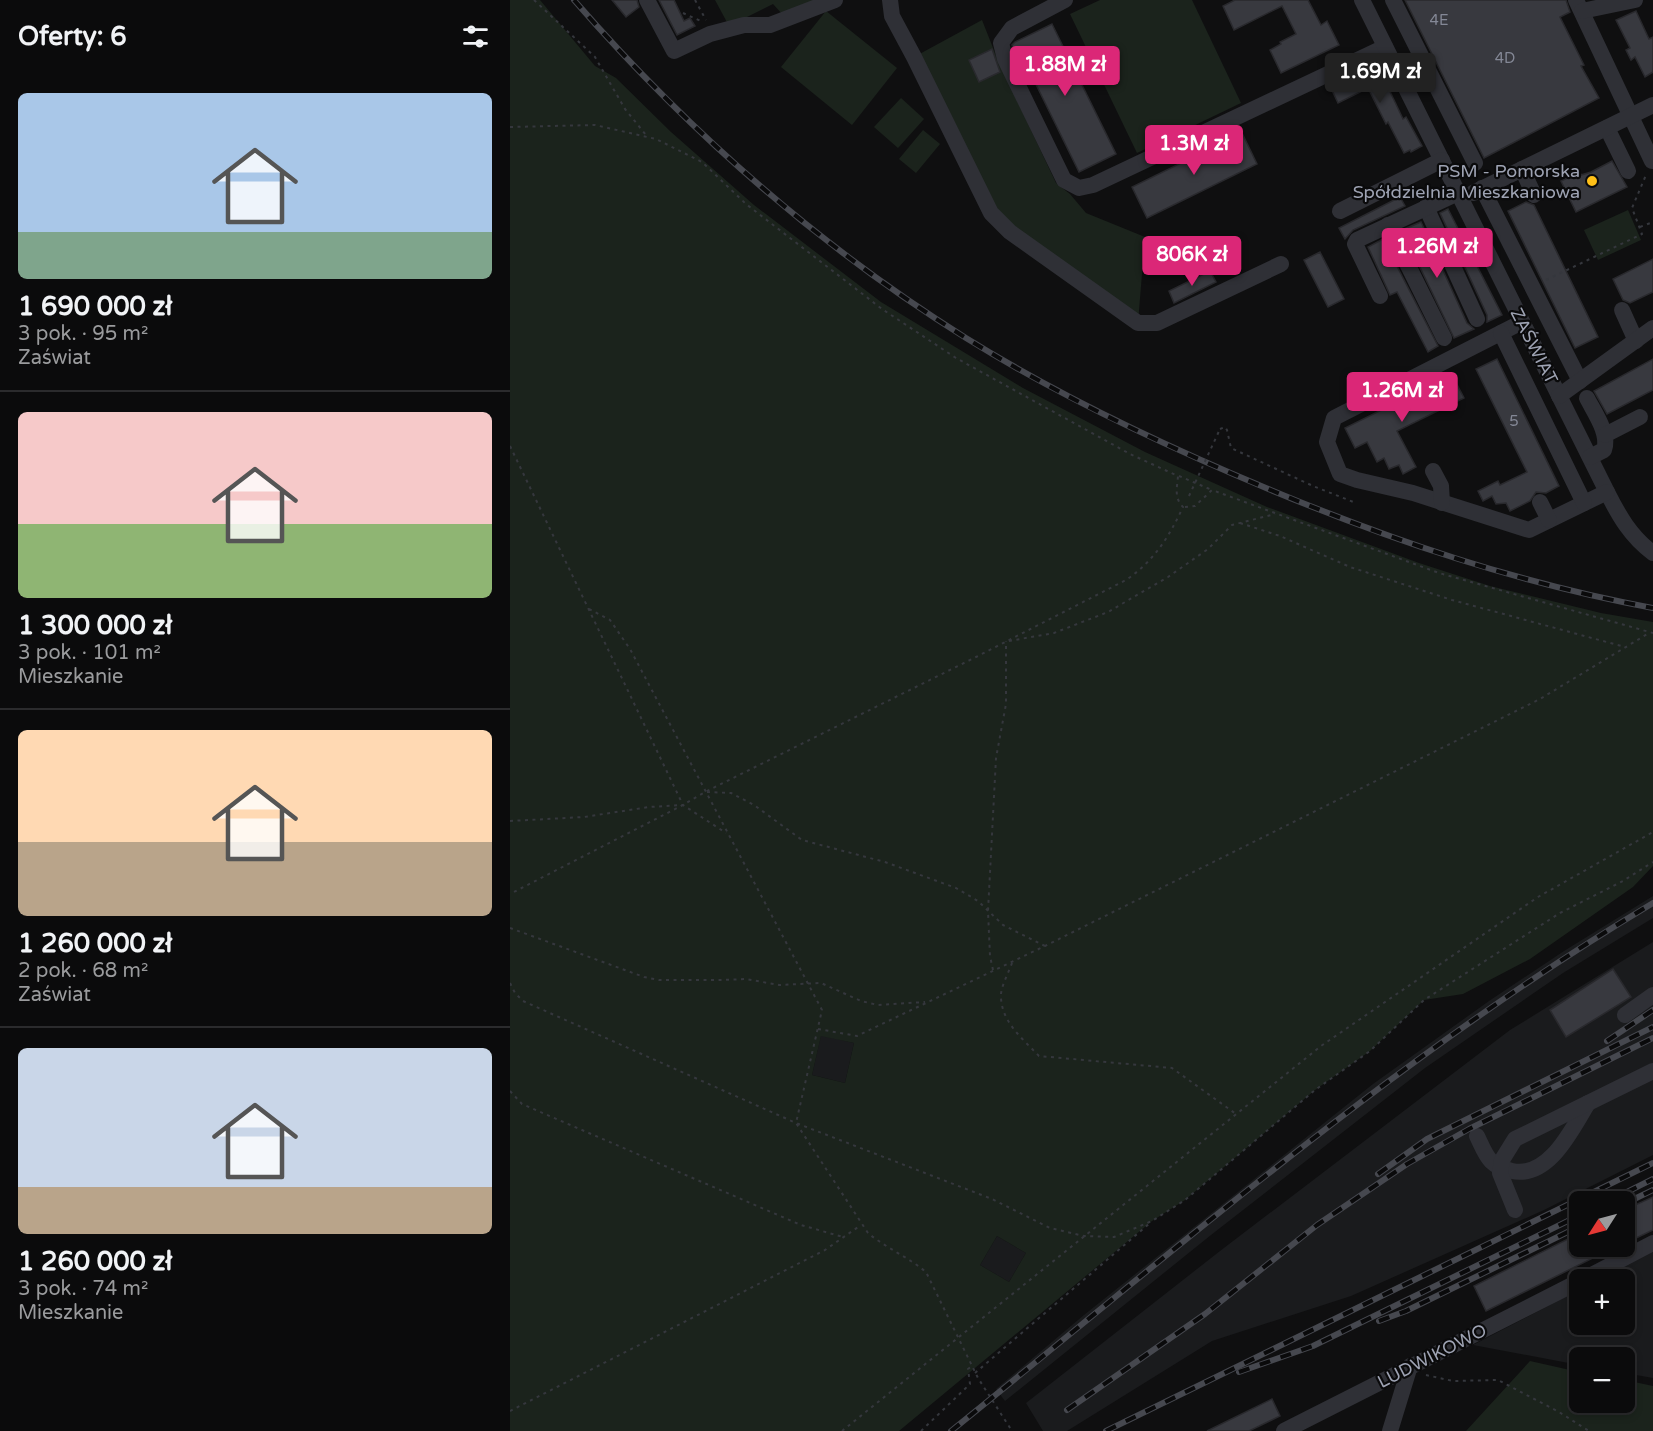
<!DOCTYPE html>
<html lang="pl">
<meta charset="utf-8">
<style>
body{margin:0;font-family:"Varela Round",sans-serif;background:#19191a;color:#f1f3f6;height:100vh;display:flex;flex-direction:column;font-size:22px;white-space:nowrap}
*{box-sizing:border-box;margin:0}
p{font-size:20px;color:#9a9b9d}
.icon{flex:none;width:33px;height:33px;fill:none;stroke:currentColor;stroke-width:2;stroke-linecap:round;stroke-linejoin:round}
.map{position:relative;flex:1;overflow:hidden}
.details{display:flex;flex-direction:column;background:#0b0b0c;width:510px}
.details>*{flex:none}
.needle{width:39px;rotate:234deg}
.fabs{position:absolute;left:1059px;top:1191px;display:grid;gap:12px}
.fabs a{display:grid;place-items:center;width:66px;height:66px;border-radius:9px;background:#0b0b0c;box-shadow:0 3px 9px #0003,0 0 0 2px #2b2b2d;font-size:30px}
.price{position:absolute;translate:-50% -51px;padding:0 14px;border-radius:6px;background:#db2777;color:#fff;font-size:20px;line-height:39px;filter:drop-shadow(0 2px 3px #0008)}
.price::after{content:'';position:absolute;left:50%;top:36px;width:18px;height:14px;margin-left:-9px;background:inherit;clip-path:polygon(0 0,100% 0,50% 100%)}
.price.current{background:#222;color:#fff}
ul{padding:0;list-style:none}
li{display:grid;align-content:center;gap:12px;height:318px;padding:0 18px}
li+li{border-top:2px solid #2b2b2d}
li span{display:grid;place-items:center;height:186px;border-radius:9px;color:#555}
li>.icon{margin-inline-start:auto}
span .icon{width:108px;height:108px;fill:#fffc;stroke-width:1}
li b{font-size:26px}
h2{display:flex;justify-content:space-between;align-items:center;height:72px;padding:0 18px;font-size:26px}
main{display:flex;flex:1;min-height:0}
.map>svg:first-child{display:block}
.built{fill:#1a1b1d}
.green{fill:#1b231c;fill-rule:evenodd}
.building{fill:#38393f;stroke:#29292d;stroke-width:1.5}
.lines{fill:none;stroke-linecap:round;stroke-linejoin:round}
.path{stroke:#35373d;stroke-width:2;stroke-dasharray:3 4.5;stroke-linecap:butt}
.minor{stroke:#2f3036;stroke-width:16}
.rail-casing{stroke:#46484f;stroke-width:6}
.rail{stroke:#0a0a0b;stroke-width:4;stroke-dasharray:11;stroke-linecap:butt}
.path-bridge{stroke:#35373d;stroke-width:2;stroke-dasharray:3 4.5;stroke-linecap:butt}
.poi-dot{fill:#ffc018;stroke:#0a0a0b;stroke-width:2}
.labels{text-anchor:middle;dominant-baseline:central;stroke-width:4.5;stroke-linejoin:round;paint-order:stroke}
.number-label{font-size:15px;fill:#848896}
.poi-label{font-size:18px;fill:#9ea3b3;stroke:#0a0a0b;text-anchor:end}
.street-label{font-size:18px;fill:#9ea3b3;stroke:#0a0a0b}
</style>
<main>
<section class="details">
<h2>Oferty: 6<svg class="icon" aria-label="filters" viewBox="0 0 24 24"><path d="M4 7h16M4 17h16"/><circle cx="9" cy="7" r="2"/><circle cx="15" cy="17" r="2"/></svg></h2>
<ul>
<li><span style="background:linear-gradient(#a9c7e8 75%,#7fa58c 0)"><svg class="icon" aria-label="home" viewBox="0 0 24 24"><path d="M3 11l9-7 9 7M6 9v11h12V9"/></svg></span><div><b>1 690 000 zł</b><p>3 pok. · 95 m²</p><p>Zaświat</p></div></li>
<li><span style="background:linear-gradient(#f6c9c9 60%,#8fb573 0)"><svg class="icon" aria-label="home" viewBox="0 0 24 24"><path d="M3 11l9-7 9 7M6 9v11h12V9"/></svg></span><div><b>1 300 000 zł</b><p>3 pok. · 101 m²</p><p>Mieszkanie</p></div></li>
<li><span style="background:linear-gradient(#ffd9b3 60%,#b9a48a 0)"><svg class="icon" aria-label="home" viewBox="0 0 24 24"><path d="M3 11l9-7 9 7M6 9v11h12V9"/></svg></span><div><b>1 260 000 zł</b><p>2 pok. · 68 m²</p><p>Zaświat</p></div></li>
<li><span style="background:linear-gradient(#c9d6e8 75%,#b9a48a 0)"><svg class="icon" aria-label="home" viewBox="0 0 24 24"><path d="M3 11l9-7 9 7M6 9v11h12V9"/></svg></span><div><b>1 260 000 zł</b><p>3 pok. · 74 m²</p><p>Mieszkanie</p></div></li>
</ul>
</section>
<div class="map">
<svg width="1143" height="1431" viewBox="0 0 1143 1431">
<rect width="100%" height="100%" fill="#0f0f10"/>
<!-- built -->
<g class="built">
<path d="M1143 896V918L1053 973 915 1068 701 1235 495 1401 486 1389 574 1315 863 1084 979 1001 1054 951Z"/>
<path d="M1143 942V1155L1034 1210 841 1296 702 1341 557 1431H533L516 1403 710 1251 1000 1030Z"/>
<path d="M311 1035 344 1043 335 1083 302 1075Z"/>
<path d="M487 1236 516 1253 499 1282 470 1265Z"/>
<path d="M1143 1252V1378L1115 1373 1114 1358H1070L1069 1365 963 1345 1069 1290 1070 1324H1114V1280L1090 1279Z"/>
</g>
<!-- green -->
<g class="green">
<path d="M0 0H30L85 66 106 78 161 132 244 205 371 302 513 388 635 452 757 507 909 563 980 586 1091 613 1143 622V866L1123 887 1020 959 953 994 914 1000 860 1051 805 1090 675 1200 642 1221 389 1431H0ZM311 1036 344 1043 335 1083 302 1075ZM487 1236 516 1253 499 1282 470 1265Z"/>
<path d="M205 0H306L273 15 263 4 219 26Z"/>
<path d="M590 0H682L731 103 627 153 560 14Z"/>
<path d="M316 11 387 68 342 125 271 67Z"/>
<path d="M472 20 487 58 546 183 560 194 576 213 635 237 628 323 500 232 404 57Z"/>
<path d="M391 98 414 119 388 148 364 127Z"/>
<path d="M413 130 430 144 406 173 389 159Z"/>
<path d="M1118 210 1131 240 1088 260 1074 230Z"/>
<path d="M1020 1361 1069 1372 1070 1402H1114L1115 1380 1143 1386V1431H956Z"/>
</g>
<!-- building -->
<g class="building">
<path d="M102 0H127L129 7 116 17Z"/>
<path d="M149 0H164L174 21 180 18 185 26 167 35Z"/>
<path d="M725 0H798L811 25 817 21 829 45 771 73 760 50 771 44 770 42 786 34 772 6 724 30 713 6Z"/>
<path d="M895 0H1056L1060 12 1050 17 1074 65 1071 66 1089 98 974 158Z"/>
<path d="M1126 11 1139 39 1143 37V72L1135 77 1125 57 1121 60 1116 50 1120 48 1106 20Z"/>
<path d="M542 24 606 154 569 172 514 60 509 63 502 45 505 42Z"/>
<path d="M482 49 490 72 469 82 459 60Z"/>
<path d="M867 64 893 119 896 117 912 146 901 152 900 150 894 153 878 122 876 124 858 88 828 103 821 88Z"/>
<path d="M732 133 747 164 637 218 622 187Z"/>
<path d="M1102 161 1117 187 1066 212 1051 181 1070 172 1071 175 1081 172Z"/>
<path d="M890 197 895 206 843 230 835 239 829 228Z"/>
<path d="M1016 202 1024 205 1088 337 1065 348 998 211Z"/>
<path d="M938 209 992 315 977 322V315L930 213Z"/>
<path d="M911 222 957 323 964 329 944 338 892 230Z"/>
<path d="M873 239 928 346 918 352 887 292 880 295 858 247Z"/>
<path d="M810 252 834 299 818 307 794 260Z"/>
<path d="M1143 259V292L1120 303 1113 300 1103 279Z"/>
<path d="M700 271 706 282 664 303 659 291Z"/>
<path d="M987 359 1049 486 1036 493 1026 492 1020 501 1000 511 996 503 986 504 982 496 973 501 968 491 988 481 990 485 1017 472 966 369Z"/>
<path d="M1143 359V390L1097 414 1084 391Z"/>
<path d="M942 375 954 398 887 431 906 467 893 474 889 465 879 469 874 458 867 462 857 442 845 448 835 428Z"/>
<path d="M1103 969 1121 997 1056 1037 1040 1010Z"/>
<path d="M1143 1197V1230L1122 1240 1114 1224V1210Z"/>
<path d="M1070 1233V1246H1087L1091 1254 976 1311 964 1286Z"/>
<path d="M762 1399 770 1416 739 1431H697Z"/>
</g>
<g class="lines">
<!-- path -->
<g class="path">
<path d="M24 0 85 57 115 109 136 135"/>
<path d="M185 0 196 20"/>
<path d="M173 13 193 22"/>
<path d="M0 127 85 125 146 139 192 162 236 204 372 309 446 358 620 454 668 476C667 488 664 498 673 507 659 537 644 561 616 580L466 657 195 792 173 805 0 894"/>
<path d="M1130 227 1143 222"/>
<path d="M1036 280 1132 234 1122 208 1136 175"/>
<path d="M710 429 715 427 717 430 721 448 803 486 846 503"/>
<path d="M0 446 173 805"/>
<path d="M669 476 702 490"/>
<path d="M675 507 685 506 702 490 929 573 1143 633"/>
<path d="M730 523 770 536 840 567 942 600 1115 647"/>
<path d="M79 609 100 620 120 649 312 1010 286 1123 482 1199 540 1228 574 1236 604 1237 642 1221 675 1200 805 1090 860 1051 914 1000 1050 913 1113 881 1143 862"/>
<path d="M499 641 544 633 598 612 658 577 698 549 722 525 765 514"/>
<path d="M197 792 221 793 244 805 292 840 375 862 446 888 468 901 493 925 535 946"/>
<path d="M0 821 74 817 139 807 173 805 216 833"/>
<path d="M0 928 134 977 149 980H213L236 979 269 985 311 983 351 1001 368 1005 415 1002"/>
<path d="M502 963C499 972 492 984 491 994 490 1021 512 1038 529 1056L662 1068 726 1114"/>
<path d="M483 970 480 956 478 911 486 758 496 704V641"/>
<path d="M0 983 5 993 13 1001 286 1123 358 1233C376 1248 398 1257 416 1272L468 1378 502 1431"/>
<path d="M308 1029 347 1036 535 946 1030 699 1139 633"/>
<path d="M0 1091 12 1104 291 1225 333 1237"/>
<path d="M465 1373 640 1223"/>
<path d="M916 1375 943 1381 988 1380 1049 1412 1079 1431"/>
<path d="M0 1411 315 1250 351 1225"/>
<path d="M332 1431 811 1046 1028 897 1143 832"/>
<path d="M411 1431 460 1384 458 1369 462 1366"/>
</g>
<!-- minor -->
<g class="minor">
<path d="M137 0 164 51 200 34 234 25H260L325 0"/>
<path d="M380 0 382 16 404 57 481 213 500 232 628 323H647L771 264"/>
<path d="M555 0 502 28 491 43 495 59 554 180 569 188 583 185 875 47"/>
<path d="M852 0 1097 492C1109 516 1121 537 1143 553"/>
<path d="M883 0 965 163"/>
<path d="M1066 0 1142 161"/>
<path d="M1072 11 1125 0"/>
<path d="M1097 128 1118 171"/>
<path d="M1012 169 1024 195"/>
<path d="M972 188 1070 381"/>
<path d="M963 193 1143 105"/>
<path d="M916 207 967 319"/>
<path d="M830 211 932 160"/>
<path d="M878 225 934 338"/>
<path d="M870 296 845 244 847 240 948 193"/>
<path d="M1112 310 1126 341"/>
<path d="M1012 322 824 418 817 442 830 474 847 480 903 493 1019 530 1097 492"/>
<path d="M991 333 1074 503"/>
<path d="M1049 396 1143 328"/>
<path d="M1077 398C1084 412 1100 434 1094 450L1080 457"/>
<path d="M1095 435 1130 417"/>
<path d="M923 471 931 486 932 503"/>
<path d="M1030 502 1039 520"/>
<path d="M1115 1015 1143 995"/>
<path d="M967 1136C971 1144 975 1155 981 1161 987 1167 993 1169 1002 1171 1039 1179 1062 1129 1078 1103"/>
<path d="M1005 1210 990 1173 992 1160 1005 1139 1143 1071"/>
<path d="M1072 1280 1143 1243"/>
<path d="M774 1431 1070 1281"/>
<path d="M880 1431 900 1366"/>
</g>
<!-- rail casing -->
<g class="rail-casing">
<g id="rail">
<path d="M64 0C178 131 309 246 456 338 551 397 653 445 756 488 883 541 1008 583 1143 608"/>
<path d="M1097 1041 1143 1010"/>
<path d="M868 1174 917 1139 1143 1027"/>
<path d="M1097 1202 1143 1179"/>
<path d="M1114 1204 1143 1190"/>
<path d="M869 1321 896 1311 1070 1226"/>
<path d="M729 1372 803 1346 1070 1215"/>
<path d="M557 1410 695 1314 807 1225 897 1164 959 1129 1143 1038"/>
<path d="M441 1431C669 1247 891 1053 1143 903"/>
<path d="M596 1431 1143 1163"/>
</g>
</g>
<!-- rail -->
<use href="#rail" class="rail"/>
<!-- path-bridge -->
<path class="path-bridge" d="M679 496 710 429"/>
</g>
<!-- markers -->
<circle class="poi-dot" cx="1082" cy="181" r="6"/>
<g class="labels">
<!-- number labels -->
<g class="number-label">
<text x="929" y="20">4E</text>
<text x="995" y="58">4D</text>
<text x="1004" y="421">5</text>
</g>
<!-- poi labels -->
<g class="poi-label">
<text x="1070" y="171">PSM - Pomorska<tspan x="1070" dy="21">Spółdzielnia Mieszkaniowa</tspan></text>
</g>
<!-- street labels -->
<g class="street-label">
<text transform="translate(1024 346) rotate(63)">ZAŚWIAT</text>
<text transform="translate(922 1356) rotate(-27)">LUDWIKOWO</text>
</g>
</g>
</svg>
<div class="fabs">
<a><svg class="needle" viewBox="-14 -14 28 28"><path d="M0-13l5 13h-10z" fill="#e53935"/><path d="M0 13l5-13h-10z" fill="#9a9b9d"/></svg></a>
<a>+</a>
<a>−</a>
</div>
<b class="price" style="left:555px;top:97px">1.88M zł</b>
<b class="price current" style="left:870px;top:104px">1.69M zł</b>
<b class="price" style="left:684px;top:176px">1.3M zł</b>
<b class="price" style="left:927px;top:279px">1.26M zł</b>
<b class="price" style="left:682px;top:287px">806K zł</b>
<b class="price" style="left:892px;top:423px">1.26M zł</b>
</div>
</main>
